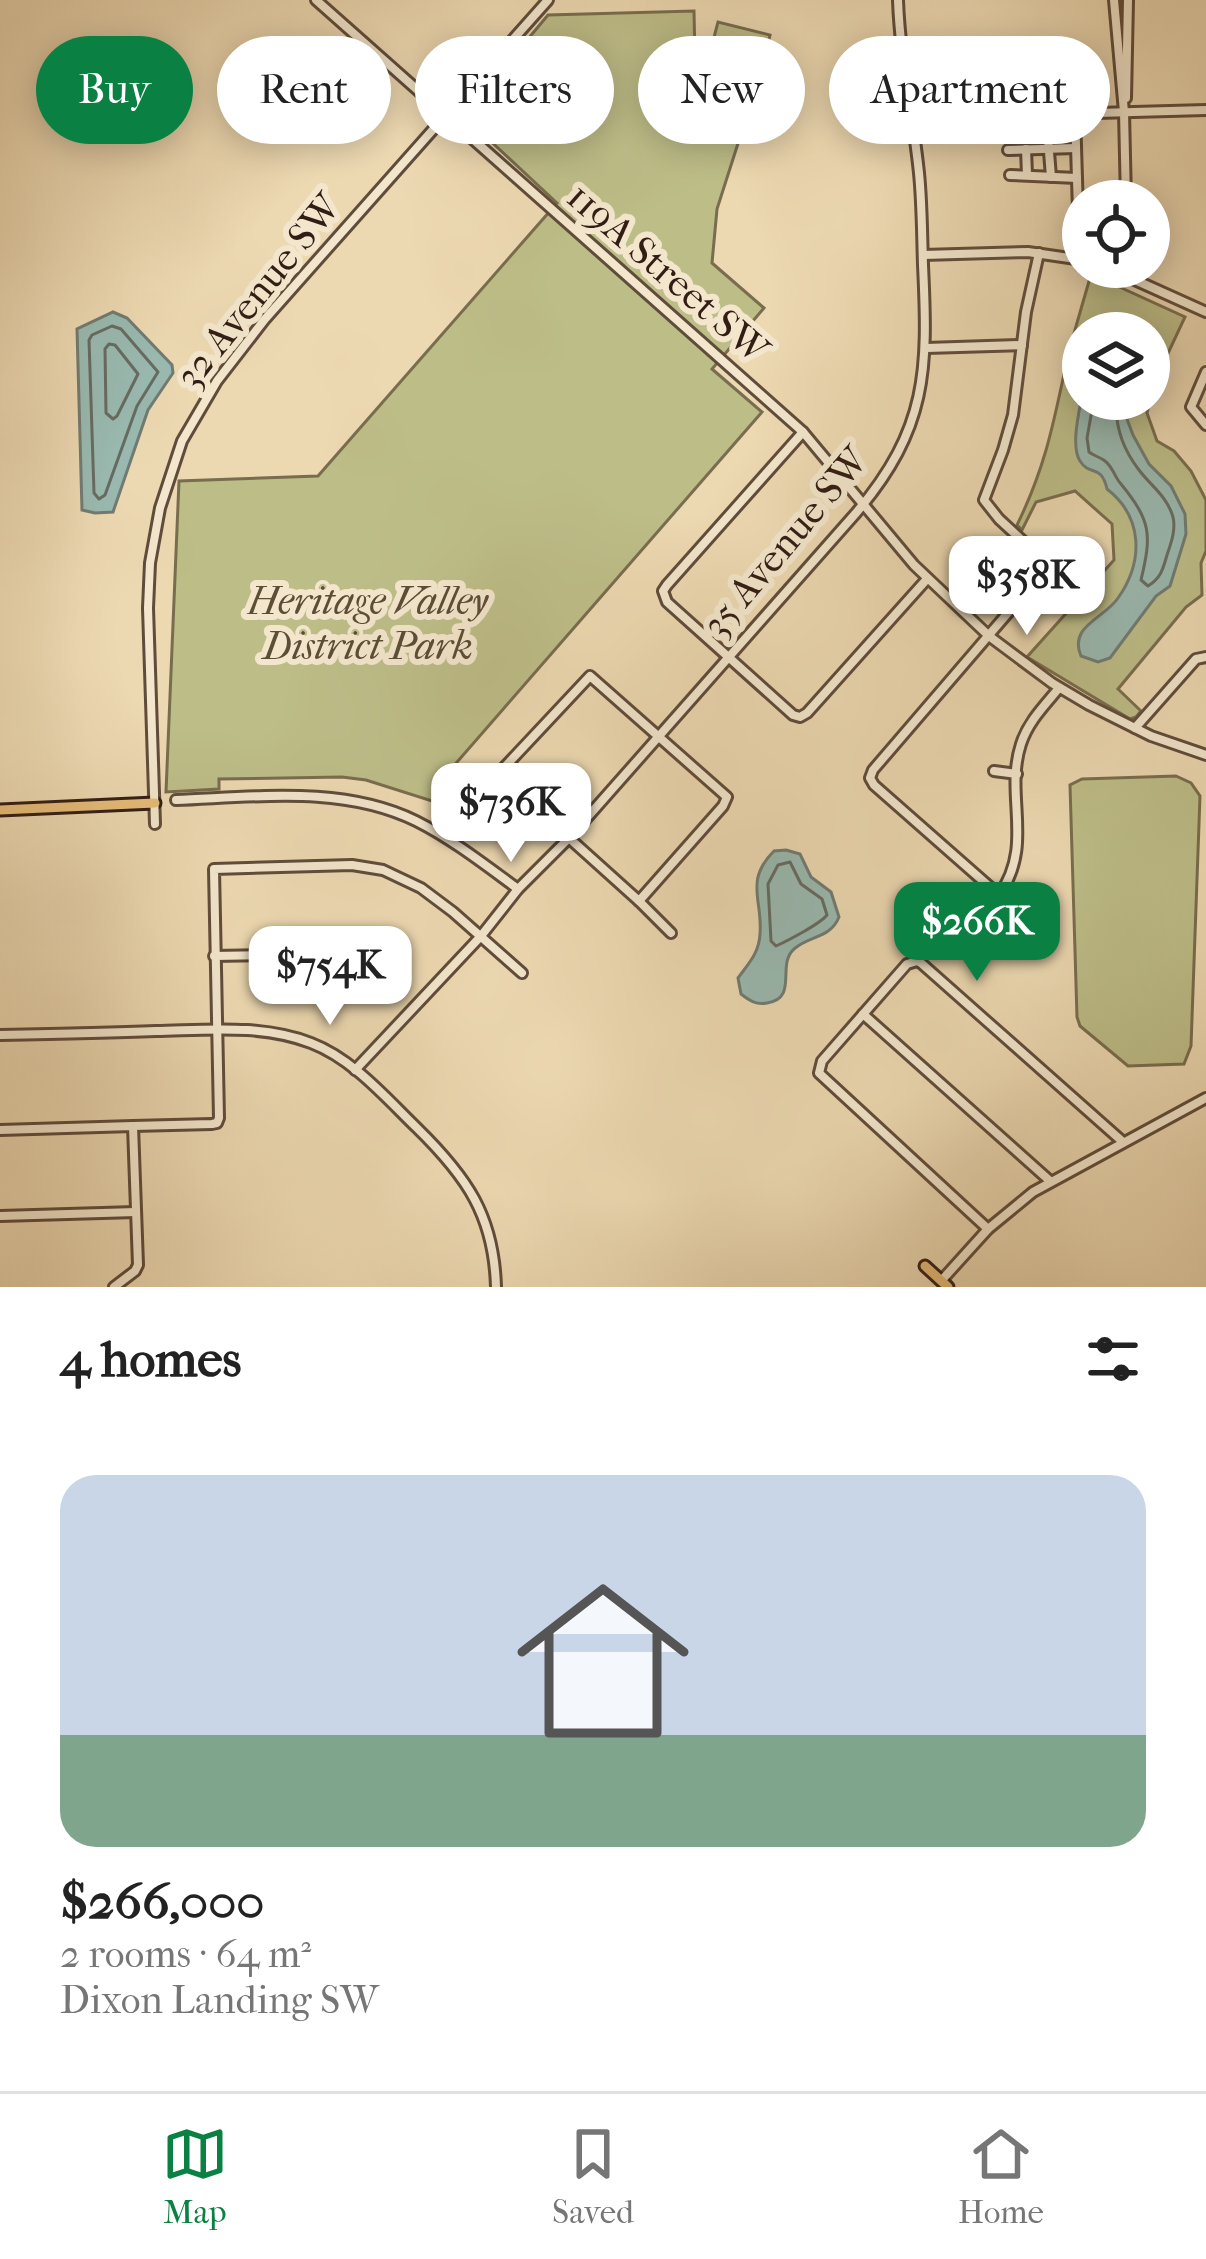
<!DOCTYPE html>
<meta charset="utf-8">
<style>
body{margin:0;font-family:"IM FELL French Canon",serif;background:#f6f6f6;color:#222;height:100vh;display:flex;flex-direction:column;font-size:45px;white-space:nowrap}
*{box-sizing:border-box;margin:0}
p{font-size:39px;color:#767676}
.icon{flex:none;width:66px;height:66px;fill:none;stroke:currentColor;stroke-width:2;stroke-linecap:round;stroke-linejoin:round}
.map{position:relative;height:1287px;overflow:hidden}
.sheet{display:flex;flex-direction:column;background:#fff;flex:1}
.sheet>*{flex:none}
.banner{position:absolute;left:36px;top:36px;width:1134px;height:108px;display:flex;gap:24px}
.fabs{position:absolute;left:1062px;top:180px;display:grid;gap:24px}
.fabs a{display:grid;place-items:center;width:108px;height:108px;border-radius:50%;background:#fff;box-shadow:0 6px 30px #0003;font-size:60px}
.price{position:absolute;translate:-50% -102px;padding:0 27px;border-radius:24px;background:#fff;color:#222;font-size:39px;line-height:78px;filter:drop-shadow(0 3px 6px #0008)}
.price::after{content:'';position:absolute;left:50%;top:72px;width:36px;height:27px;margin-left:-18px;background:inherit;clip-path:polygon(0 0,100% 0,50% 100%)}
.price.current{background:#0b8043;color:#fff}
ul{padding:0;list-style:none}
li{display:grid;align-content:center;gap:24px;height:636px;padding:0 60px}
li+li{border-top:3px solid #e0e0e0}
li span{display:grid;place-items:center;height:372px;border-radius:36px;color:#555}
li>.icon{margin-inline-start:auto}
span .icon{width:216px;height:216px;fill:#fffc;stroke-width:1}
li b{font-size:51px}
h2{display:flex;justify-content:space-between;align-items:center;height:144px;padding:0 60px;font-size:51px}
.tag{padding:0 42px;border-radius:54px;background:#fff;box-shadow:0 6px 30px #0003;font-size:42px;line-height:108px}
.tag.current{background:#0b8043;color:#fff}
.tab-bar{display:flex;justify-content:space-around;align-items:center;height:168px;border-top:3px solid #e0e0e0;background:#fff;font-size:33px;color:#767676}
.tab-bar a{display:grid;justify-items:center;gap:6px}
.tab-bar .current{color:#0b8043}
.map>svg:first-child{display:block}
.green{fill:#bdbd88;stroke:#786d4e;stroke-width:3;fill-rule:evenodd}
.water{fill:#99b9b0;stroke:#707b72;stroke-width:3}
.lines{fill:none;stroke-linecap:round;stroke-linejoin:round}
.shore{stroke:#666b62;stroke-width:3}
.minor-casing{stroke:#604c3b;stroke-width:14}
.major-casing{stroke:#321d14;stroke-width:15}
.minor{stroke:#f3e6cc;stroke-width:8}
.major{stroke:#e6bc78;stroke-width:9}
.labels{text-anchor:middle;dominant-baseline:central;stroke-width:12;stroke-linejoin:round;paint-order:stroke}
.street-label{font-size:39px;fill:#321d14;stroke:#f3e6cc}
.park-label{font-size:39px;font-style:italic;fill:#5c4d37;stroke:#f3e6cc}
</style>
<div class="map">
<svg width="1206" height="1287" viewBox="0 0 1206 1287">
<rect width="100%" height="100%" fill="#ecd8b1"/>
<filter id="stains"><feTurbulence type="fractalNoise" baseFrequency=".00167" numOctaves="4"/><feColorMatrix values="0 0 0 0 .2 0 0 0 0 .09 0 0 0 0 .02 0 0 0 .5 -.17"/></filter>
<radialGradient id="worn" r=".72"><stop offset=".6" stop-color="#630" stop-opacity="0"/><stop offset="1" stop-color="#630" stop-opacity=".3"/></radialGradient>
<!-- green -->
<g class="green">
<path d="M694 11 696 106 718 22 770 35 746 130 696 119V123L741 134 717 209 712 263 764 308 712 369 762 412 451 769 435 802 366 780 342 777 219 779V789L166 792 179 481 318 476 557 203 469 121 467 112 548 15Z"/>
<path d="M1091 274 1185 317 1155 381 1147 413 1157 441 1174 451 1191 471 1206 500V551L1201 563 1202 595 1186 607 1118 689 1141 711 1136 717 1130 719 1027 657 1114 560 1112 524 1075 491 1036 502 1022 530 1017 525C1043 472 1052 431 1064 374 1071 340 1082 307 1091 274ZM1083 333H1149V399H1083Z"/>
<path d="M1176 776 1191 783 1200 796 1191 1046 1184 1064 1128 1066 1080 1026 1077 1017 1070 785 1082 779Z"/>
</g>
<!-- water -->
<g class="water">
<path d="M113 312 127 318 172 365 173 373 148 410 113 512 95 513 82 510 77 329Z"/>
<path d="M1083 390V399H1129L1127 419 1133 435 1149 464 1171 486 1185 514 1186 534 1170 586 1156 596 1110 658 1098 662 1081 656C1068 626 1105 618 1118 598 1144 561 1143 517 1107 489 1101 463 1090 477 1080 461 1070 445 1080 409 1083 390Z"/>
<path d="M786 850 800 854 811 877 831 892 839 917C830 939 810 935 794 949 776 965 799 998 767 1003 756 1005 750 1001 741 994L738 978C749 963 759 953 760 934 763 900 744 881 774 851Z"/>
</g>
<g class="lines">
<!-- shore -->
<g class="shore">
<path d="M112 326 121 329 158 372 137 406 105 495 99 499 94 493 89 340 92 335Z"/>
<path d="M109 344 115 345 138 374 117 416 113 419 106 413 105 349Z"/>
<path d="M1094 399 1087 438 1089 452C1094 456 1100 457 1105 461 1113 467 1115 478 1121 484 1151 521 1152 534 1141 580L1148 586C1161 578 1163 569 1167 555 1171 543 1176 530 1173 517 1167 496 1151 486 1139 470 1123 449 1114 426 1117 399"/>
<path d="M790 862 801 884 822 899 827 915C820 924 787 941 776 946L771 941 768 884 778 865Z"/>
</g>
<!-- minor casing -->
<g class="minor-casing">
<g id="minor">
<path d="M316 0 803 432 914 565 989 636 1052 683 1089 705 1151 736 1206 755"/>
<path d="M1114 0 1124 112 1126 201"/>
<path d="M1126 98 1128 0"/>
<path d="M1046 114 1051 177"/>
<path d="M1075 114 1078 211"/>
<path d="M912 118 1206 110"/>
<path d="M1026 149 1027 175"/>
<path d="M1008 150 1076 148"/>
<path d="M1010 175 1077 178"/>
<path d="M1039 253 1026 312 1013 415 1003 450 984 500 999 519 1050 566"/>
<path d="M923 255 1028 252 1083 260"/>
<path d="M1106 267 1206 312"/>
<path d="M926 348 1022 345"/>
<path d="M1206 372 1191 407 1206 425"/>
<path d="M803 432 667 585 663 591 667 602 793 715 800 717 807 713 927 579"/>
<path d="M590 676 727 797 723 806 639 901 569 838 497 787 494 783 500 772Z"/>
<path d="M1059 688C1044 706 1028 722 1021 744 1004 796 1035 844 999 895L874 785 870 778 873 770 1068 543"/>
<path d="M1135 728 1196 659 1206 657"/>
<path d="M994 771 1017 774"/>
<path d="M176 800C255 797 343 785 416 821 452 839 485 865 518 889"/>
<path d="M155 824 148 608 150 563 160 508 182 441 217 381 265 319 548 0"/>
<path d="M999 895 1020 907"/>
<path d="M639 901 671 933"/>
<path d="M214 956 271 955"/>
<path d="M863 1014 1050 1181"/>
<path d="M0 1035C52 1034 104 1033 156 1031 207 1030 262 1024 311 1043 353 1059 386 1098 417 1128 467 1177 494 1216 496 1287"/>
<path d="M355 1070 481 936 518 889 569 838 856 513C928 428 928 370 923 265 922 234 922 203 919 173 913 114 900 59 898 0"/>
<path d="M133 1126 212 1124 217 1123 219 1118 214 869 352 865 383 870 421 888 453 912 522 973"/>
<path d="M0 1130 133 1126 138 1265 135 1271 114 1287"/>
<path d="M0 1216 136 1212"/>
<path d="M988 1229 819 1073 822 1061 907 964 917 961 921 963 1123 1142"/>
<path d="M941 1281 988 1229 1033 1192 1206 1098"/>
</g>
</g>
<!-- major casing -->
<g class="major-casing">
<g id="major">
<path d="M0 810 155 803"/>
<path d="M925 1266 948 1287"/>
</g>
</g>
<!-- minor -->
<use href="#minor" class="minor"/>
<!-- major -->
<use href="#major" class="major"/>
</g>
<g class="labels">
<!-- street labels -->
<g class="street-label">
<text transform="translate(668 273) rotate(41)">119A Street SW</text>
<text transform="translate(258 291) rotate(-51)">32 Avenue SW</text>
<text transform="translate(785 542) rotate(-50)">35 Avenue SW</text>
</g>
<!-- park labels -->
<g class="park-label">
<text x="368" y="601">Heritage Valley<tspan x="368" dy="45">District Park</tspan></text>
</g>
</g>
<rect width="100%" height="100%" filter="url(#stains)"/>
<rect width="100%" height="100%" fill="url(#worn)"/>
</svg>
<div class="fabs">
<a><svg class="icon" aria-label="locate" viewBox="0 0 24 24"><circle cx="12" cy="12" r="6"/><path d="M12 2v4M12 18v4M2 12h4M18 12h4"/></svg></a>
<a><svg class="icon" aria-label="layers" viewBox="0 0 24 24"><path d="M12 4l9 5-9 5-9-5zM3 14l9 5 9-5"/></svg></a>
</div>
<b class="price" style="left:1027px;top:638px">$358K</b>
<b class="price" style="left:511px;top:865px">$736K</b>
<b class="price current" style="left:977px;top:984px">$266K</b>
<b class="price" style="left:330px;top:1028px">$754K</b>
<div class="banner">
<a class="tag current">Buy</a>
<a class="tag">Rent</a>
<a class="tag">Filters</a>
<a class="tag">New</a>
<a class="tag">Apartment</a>
</div>
</div>
<section class="sheet">
<h2>4 homes<svg class="icon" aria-label="filters" viewBox="0 0 24 24"><path d="M4 7h16M4 17h16"/><circle cx="9" cy="7" r="2"/><circle cx="15" cy="17" r="2"/></svg></h2>
<ul>
<li><span style="background:linear-gradient(#c9d6e8 70%,#7fa58c 0)"><svg class="icon" aria-label="home" viewBox="0 0 24 24"><path d="M3 11l9-7 9 7M6 9v11h12V9"/></svg></span><div><b>$266,000</b><p>2 rooms · 64 m²</p><p>Dixon Landing SW</p></div></li>
</ul>
</section>
<nav class="tab-bar">
<a class="current"><svg class="icon" aria-label="map" viewBox="0 0 24 24"><path d="M3 6l6-2 6 2 6-2v14l-6 2-6-2-6 2zM9 4v14M15 6v14"/></svg>Map</a>
<a><svg class="icon" aria-label="saved" viewBox="0 0 24 24"><path d="M7 4h10v16l-5-4-5 4z"/></svg>Saved</a>
<a><svg class="icon" aria-label="home" viewBox="0 0 24 24"><path d="M3 11l9-7 9 7M6 9v11h12V9"/></svg>Home</a>
</nav>
